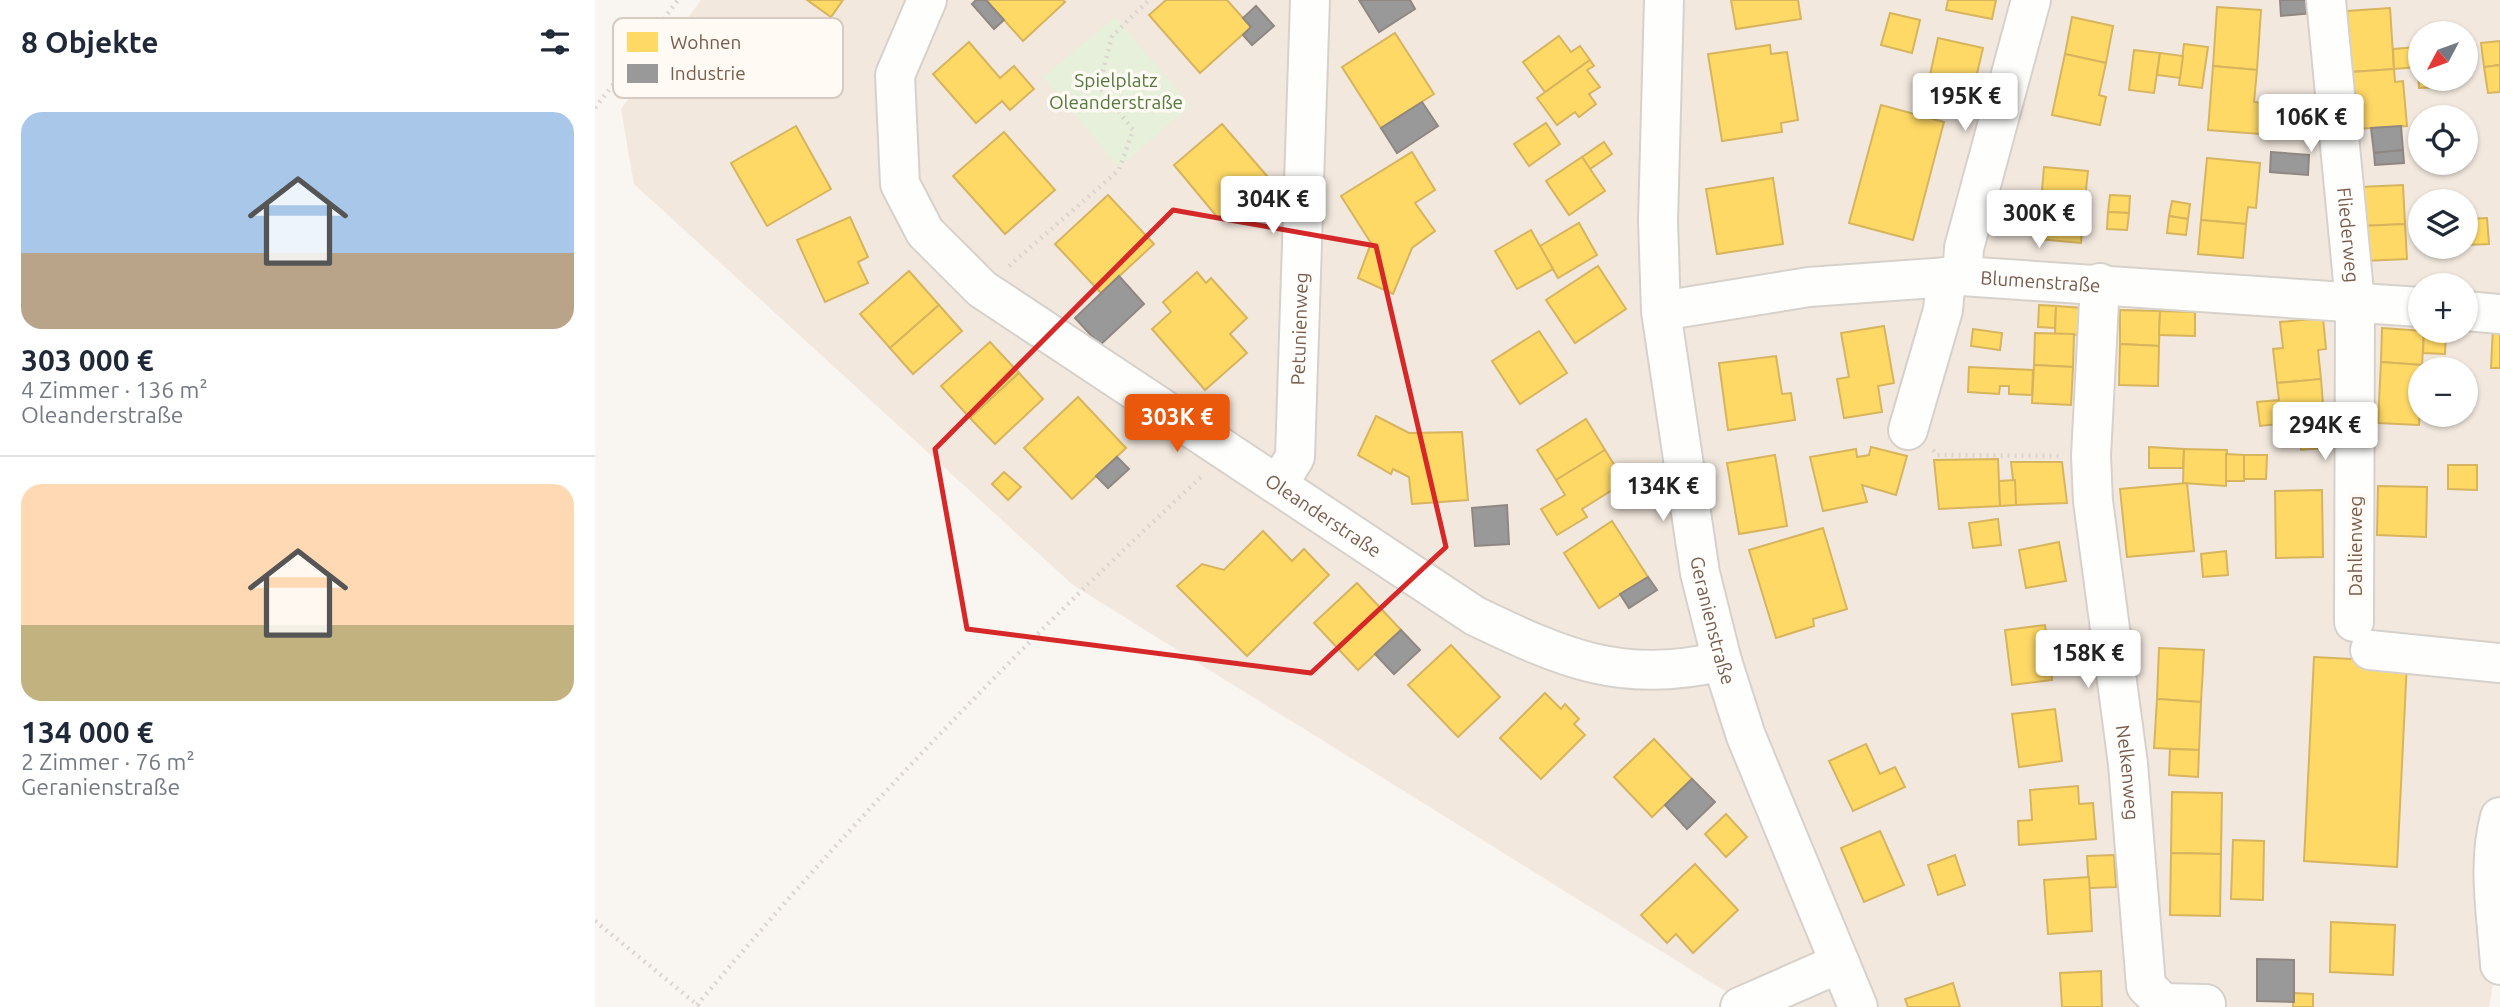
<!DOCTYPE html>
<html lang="de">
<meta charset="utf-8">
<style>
body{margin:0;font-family:Ubuntu,sans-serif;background:#f2f2f3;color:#1f2937;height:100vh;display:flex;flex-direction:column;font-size:26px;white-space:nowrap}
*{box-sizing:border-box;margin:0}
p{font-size:23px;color:#747a83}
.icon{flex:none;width:38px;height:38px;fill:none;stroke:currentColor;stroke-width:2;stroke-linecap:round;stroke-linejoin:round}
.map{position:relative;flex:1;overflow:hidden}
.panel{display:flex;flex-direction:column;background:#fff;width:595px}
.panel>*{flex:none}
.needle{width:46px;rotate:229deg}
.tools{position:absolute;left:1813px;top:21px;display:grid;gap:14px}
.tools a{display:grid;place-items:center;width:70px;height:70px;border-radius:50%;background:#fff;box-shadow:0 2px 5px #0004;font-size:35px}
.price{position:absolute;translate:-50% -60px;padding:0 16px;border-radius:7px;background:#fff;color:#222;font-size:23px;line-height:46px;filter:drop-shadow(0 2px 4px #0008)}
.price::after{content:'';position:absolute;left:50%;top:42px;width:21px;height:16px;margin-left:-10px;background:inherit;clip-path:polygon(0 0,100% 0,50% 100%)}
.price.selected{background:#ea580c;color:#fff}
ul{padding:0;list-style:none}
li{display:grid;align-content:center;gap:14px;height:371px;padding:0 21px}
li+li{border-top:2px solid #e0e1e3}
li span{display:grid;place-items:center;height:217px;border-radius:21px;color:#555}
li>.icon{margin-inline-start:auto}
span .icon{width:126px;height:126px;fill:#fffc;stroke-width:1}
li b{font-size:30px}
h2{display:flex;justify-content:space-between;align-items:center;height:84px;padding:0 21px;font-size:30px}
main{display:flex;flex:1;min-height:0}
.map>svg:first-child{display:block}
.residential{fill:#f2e8de;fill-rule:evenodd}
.green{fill:#e7f0db}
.homes{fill:#ffd966;stroke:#d7b45e;stroke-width:2}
.industry{fill:#999;stroke:#908782;stroke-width:2}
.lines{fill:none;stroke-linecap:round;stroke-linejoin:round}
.minor-casing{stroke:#d7d1cb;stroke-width:42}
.path{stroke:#dcd5d0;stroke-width:4.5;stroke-dasharray:2 5;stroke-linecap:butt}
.minor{stroke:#fefefd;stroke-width:38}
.marked{fill:none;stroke:#d62828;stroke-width:5;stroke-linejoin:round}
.labels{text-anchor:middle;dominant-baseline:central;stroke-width:7;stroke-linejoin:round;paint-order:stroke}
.park-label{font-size:19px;fill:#537a41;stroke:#fffaf3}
.street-label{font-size:19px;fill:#7a5c4d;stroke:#fffaf3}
.key{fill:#fffaf3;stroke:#d7cbc1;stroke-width:2}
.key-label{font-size:19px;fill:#7a5c4d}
</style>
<main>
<section class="panel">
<h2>8 Objekte<svg class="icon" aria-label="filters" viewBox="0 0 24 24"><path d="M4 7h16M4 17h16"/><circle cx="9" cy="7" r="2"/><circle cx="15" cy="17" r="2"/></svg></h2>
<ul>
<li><span style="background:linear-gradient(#a9c7e8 65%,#b9a48a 0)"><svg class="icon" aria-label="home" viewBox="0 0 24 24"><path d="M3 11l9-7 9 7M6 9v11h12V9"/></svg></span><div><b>303 000 €</b><p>4 Zimmer · 136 m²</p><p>Oleanderstraße</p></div></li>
<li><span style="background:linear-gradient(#ffd9b3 65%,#c2b280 0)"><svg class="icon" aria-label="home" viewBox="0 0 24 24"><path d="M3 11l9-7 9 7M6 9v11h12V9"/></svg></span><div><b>134 000 €</b><p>2 Zimmer · 76 m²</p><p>Geranienstraße</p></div></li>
</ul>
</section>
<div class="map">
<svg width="1905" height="1007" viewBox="0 0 1905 1007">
<rect width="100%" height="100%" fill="#f9f5f0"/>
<!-- residential -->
<path class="residential" d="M106 0H1905V984L1898 983 1894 1007H1144L1135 994 478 585 39 184 26 109ZM1825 33H1871V79H1825ZM1825 117H1871V163H1825ZM1825 201H1871V247H1825ZM1825 285H1871V331H1825ZM1825 369H1871V415H1825Z"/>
<!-- green -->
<path class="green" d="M520 17 596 106 524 167 448 77Z"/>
<!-- homes -->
<g class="homes">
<path d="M212 0H248L236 17Z"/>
<path d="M391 0H468L470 2 428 41Z"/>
<path d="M571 0H632L656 27 605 73 554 15Z"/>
<path d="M1136 0H1203L1206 19 1141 29Z"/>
<path d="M1353 0H1401L1397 19 1351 10Z"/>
<path d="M1622 7 1666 10 1662 70 1618 66Z"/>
<path d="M1795 8 1799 69 1756 72 1752 11Z"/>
<path d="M1295 13 1325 20 1317 53 1286 45Z"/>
<path d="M1477 17 1518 26 1511 63 1470 54Z"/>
<path d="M800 33 839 94 786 128 747 67Z"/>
<path d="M964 36 976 52 985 46 995 60 950 92 928 62Z"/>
<path d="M1343 38 1388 48 1376 99 1332 89Z"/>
<path d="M1905 41V65L1889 67 1886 43Z"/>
<path d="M374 42 405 78 419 66 439 89 415 110 407 101 381 123 338 74Z"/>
<path d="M1589 44 1613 47 1607 88 1584 85Z"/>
<path d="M1175 45 1176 54 1192 52 1203 120 1186 123 1187 132 1127 141 1113 54Z"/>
<path d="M1822 47 1823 67 1799 69 1798 49Z"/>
<path d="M1539 50 1565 53 1559 93 1534 90Z"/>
<path d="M1565 53 1588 56 1585 78 1562 75Z"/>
<path d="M1470 54 1511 63 1504 95 1511 97 1505 125 1457 115Z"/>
<path d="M995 60 999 66 992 70 1005 87 994 94 1001 104 984 117 980 112 962 125 942 98Z"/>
<path d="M1905 65V92L1893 93 1889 67Z"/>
<path d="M1618 66 1662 70 1659 102 1667 103 1665 134 1613 130Z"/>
<path d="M1823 67 1825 79H1852L1853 87 1824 88Z"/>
<path d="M1799 69 1800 82 1808 81 1812 126 1760 129 1756 72Z"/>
<path d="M1286 105 1349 122 1318 240 1254 223Z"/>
<path d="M951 123 965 144 934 166 919 144Z"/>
<path d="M627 124 672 176 623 218 579 165Z"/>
<path d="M201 126 236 189 172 226 136 163Z"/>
<path d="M409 132 460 190 410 234 358 176Z"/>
<path d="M1009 142 1017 154 995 169 987 157Z"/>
<path d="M817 152 840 190 820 203 840 231 817 248 798 294 763 278 776 243 746 196Z"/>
<path d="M987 157 1010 191 974 215 951 181Z"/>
<path d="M1612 158 1665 163 1661 208 1653 207 1651 224 1606 220Z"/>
<path d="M1449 167 1493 171 1489 208 1446 203Z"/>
<path d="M1178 178 1188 244 1122 254 1111 189Z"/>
<path d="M1808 185 1810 224 1767 226 1765 187Z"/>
<path d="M513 195 559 244 506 293 460 244Z"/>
<path d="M1515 195 1535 196 1534 213 1513 212Z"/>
<path d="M1577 201 1595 204 1593 219 1574 216Z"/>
<path d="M1447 203 1489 208 1486 243 1443 239Z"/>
<path d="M1513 212 1534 213 1532 230 1512 229Z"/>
<path d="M1574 216 1593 219 1591 235 1572 233Z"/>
<path d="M255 217 273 257 263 262 273 283 230 302 202 240Z"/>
<path d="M1892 218 1894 244 1871 245V219Z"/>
<path d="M1606 220 1651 224 1648 258 1603 254Z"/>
<path d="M984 223 1002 255 963 278 945 246Z"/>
<path d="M1810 224 1812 259 1769 261 1767 226Z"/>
<path d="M936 230 958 269 922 289 900 251Z"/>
<path d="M1003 266 1031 309 980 343 951 300Z"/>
<path d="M314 271 344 305 295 348 265 314Z"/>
<path d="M602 272 611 283 616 278 652 318 635 334 652 353 610 390 557 329 576 312 568 302Z"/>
<path d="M344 305 367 331 318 374 295 348Z"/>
<path d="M1444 305 1461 306 1460 328 1443 327Z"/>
<path d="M1461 306 1487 308 1486 335 1460 334Z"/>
<path d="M1525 310 1565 311 1564 346 1525 344Z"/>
<path d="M1565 311 1600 312V336L1564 335Z"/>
<path d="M1728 318 1731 349 1723 350 1726 379 1682 383 1678 349 1688 348 1685 322Z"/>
<path d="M1289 326 1299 383 1283 386 1287 412 1249 418 1242 379 1254 377 1246 333Z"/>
<path d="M1898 327H1905V368H1896Z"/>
<path d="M1787 328 1829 331 1827 365 1786 362Z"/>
<path d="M1378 329 1407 333 1405 350 1376 346Z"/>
<path d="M944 331 972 373 925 404 897 361Z"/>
<path d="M1829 331 1851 332 1850 354 1828 353Z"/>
<path d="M1440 333 1479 334 1478 367 1439 365Z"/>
<path d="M395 342 424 373 375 418 346 386Z"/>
<path d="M1525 344 1564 346 1563 386 1524 385Z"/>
<path d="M1181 356 1187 394 1196 393 1200 420 1133 430 1124 363Z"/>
<path d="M1786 362 1827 365 1824 425 1783 423Z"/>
<path d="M1439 365 1478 367 1476 405 1437 403Z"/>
<path d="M1374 367 1438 370 1437 395 1414 394V386H1405L1404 394 1373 392Z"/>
<path d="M424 373 448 399 400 444 375 418Z"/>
<path d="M1726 379 1729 417H1738L1740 447 1706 450 1703 422 1665 426 1662 402 1684 400 1682 383Z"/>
<path d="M483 397 531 448 477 499 429 448Z"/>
<path d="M781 416 814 433 867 432 873 500 817 504 814 477 798 469 796 474 763 455Z"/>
<path d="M991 419 1010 450 961 480 942 450Z"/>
<path d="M1276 447 1312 456 1301 495 1267 485 1272 502 1228 511 1215 457 1261 449 1262 457 1274 455Z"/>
<path d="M1554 447 1589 449 1588 468H1554Z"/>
<path d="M1589 449 1632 450 1631 486 1588 483Z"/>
<path d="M1010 450 1030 482 987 509 992 517 962 535 946 509 970 495 961 480Z"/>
<path d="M1631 454 1649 455V481H1631Z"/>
<path d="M1180 455 1192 526 1144 534 1132 463Z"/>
<path d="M1649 455H1672L1671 479H1649Z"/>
<path d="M1403 459 1405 506 1344 509 1339 460Z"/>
<path d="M1416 462H1467L1472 503 1421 505Z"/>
<path d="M1853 465H1882V490L1853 489Z"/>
<path d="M409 472 426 487 413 500 397 484Z"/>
<path d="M1420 480 1421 505 1405 506 1404 481Z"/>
<path d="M1592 483 1599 551 1532 557 1525 489Z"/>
<path d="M1783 486 1832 487 1831 537 1782 535Z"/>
<path d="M1727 490 1728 557 1681 558 1680 491Z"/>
<path d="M1403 519 1406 545 1378 548 1374 523Z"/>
<path d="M1017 521 1053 577 1004 608 969 553Z"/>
<path d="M1228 528 1252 609 1218 619 1219 626 1181 638 1154 550Z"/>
<path d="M668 531 697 561 709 549 734 575 652 656 582 586 607 564 629 570Z"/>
<path d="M1464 542 1471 581 1431 588 1424 550Z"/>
<path d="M1631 551 1633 575 1608 577 1606 554Z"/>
<path d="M762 583 806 630 763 670 719 623Z"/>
<path d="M1450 625 1457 680 1417 685 1410 630Z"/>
<path d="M856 645 905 697 863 737 813 685Z"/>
<path d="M1564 648 1609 650 1606 702 1562 699Z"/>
<path d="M1719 657 1812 662 1802 867 1709 861Z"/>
<path d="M950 693 966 709 970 704 984 719 979 724 990 735 946 779 905 738Z"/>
<path d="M1562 699 1606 702 1604 750 1559 748Z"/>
<path d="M1460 709 1467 761 1424 767 1417 714Z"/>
<path d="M1059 739 1097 779 1057 817 1019 777Z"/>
<path d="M1271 744 1285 774 1300 767 1310 787 1258 811 1234 761Z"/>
<path d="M1575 749 1604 750 1603 777 1574 775Z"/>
<path d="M1483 786 1484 804 1498 803 1501 839 1424 845 1423 821 1437 820 1435 790Z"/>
<path d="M1577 792 1627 793 1626 854 1576 853Z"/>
<path d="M1131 814 1152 837 1131 857 1110 834Z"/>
<path d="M1285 831 1309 885 1269 902 1246 848Z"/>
<path d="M1638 840 1669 841 1668 900 1636 899Z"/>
<path d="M1576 853 1626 854 1625 916 1575 915Z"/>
<path d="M1360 855 1370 885 1343 895 1333 865Z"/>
<path d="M1519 855 1521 887 1494 888 1492 856Z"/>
<path d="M1100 864 1143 910 1098 953 1081 934 1072 943 1046 915Z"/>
<path d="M1494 877 1497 931 1453 934 1449 880Z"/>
<path d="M1736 922 1800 925 1798 975 1735 972Z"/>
<path d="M1506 971 1507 1007H1467L1465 973Z"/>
<path d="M1358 983 1365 1007H1313L1310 999Z"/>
<path d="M1699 993 1718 994V1007H1698Z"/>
</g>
<!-- industry -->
<g class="industry">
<path d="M381 0H391L409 20 399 29 377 4Z"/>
<path d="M764 0H815L820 9 784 32Z"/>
<path d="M1685 0H1717L1718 13 1686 16Z"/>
<path d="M661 6 679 26 657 45 648 35 656 27 648 18Z"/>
<path d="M827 102 843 126 802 153 786 128Z"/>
<path d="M1806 126 1808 150 1779 153 1776 128Z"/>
<path d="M1808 150 1809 163 1780 165 1779 153Z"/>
<path d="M1676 152 1714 155 1713 175 1675 172Z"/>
<path d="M524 276 549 304 505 345 480 318Z"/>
<path d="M522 457 534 469 513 488 501 476Z"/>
<path d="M912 505 914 544 880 546 877 508Z"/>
<path d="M1053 577 1062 590 1034 608 1025 594Z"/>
<path d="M806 630 825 650 799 674 780 654Z"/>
<path d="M1097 779 1120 802 1092 829 1070 805Z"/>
<path d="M1662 959 1699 960V1002L1662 1001Z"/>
</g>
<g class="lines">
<!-- minor casing -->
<g class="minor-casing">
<g id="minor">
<path id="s1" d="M332 0 300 75 305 184 330 232 387 289 880 616C968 658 1027 685 1127 661"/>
<path id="s2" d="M1069 0 1063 221 1066 311 1105 573 1127 661 1151 736 1263 1007"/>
<path id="s3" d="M1731 0 1760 302 1759 622"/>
<path d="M1367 276 1369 248 1436 0"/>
<path id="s4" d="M1505 283 1496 456 1498 501 1533 764 1551 986 1568 1003 1611 1004"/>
<path id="s5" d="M1066 311 1214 287 1367 276 1825 307"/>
<path d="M1871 311 1905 314"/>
<path d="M1313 430 1348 310 1351 277"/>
<path id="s6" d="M683 485 700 457 715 0"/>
<path d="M1775 650 1905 663"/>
<path d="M1905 817C1892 864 1902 917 1905 965"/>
<path d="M1145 1007 1245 963"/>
</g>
</g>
<!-- path -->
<g class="path">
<path d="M0 108 83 0"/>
<path d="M414 266 524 170 538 130 504 86 517 36 554 0"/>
<path d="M1338 450 1342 455 1464 456"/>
<path d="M0 921 105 1007"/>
<path d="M102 1005C259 818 427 643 606 477"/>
</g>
<!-- minor -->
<use href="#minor" class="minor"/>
</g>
<!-- marked area -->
<path class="marked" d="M578 210 781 246 851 547 716 673 372 629 340 449Z"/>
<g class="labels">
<!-- park labels -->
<g class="park-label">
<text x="521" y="80">Spielplatz<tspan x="521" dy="22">Oleanderstraße</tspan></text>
</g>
<!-- street labels -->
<g class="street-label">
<text stroke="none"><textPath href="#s3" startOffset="236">Fliederweg</textPath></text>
<text stroke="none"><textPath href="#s5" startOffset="382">Blumenstraße</textPath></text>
<text stroke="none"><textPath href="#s6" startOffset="161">Petunienweg</textPath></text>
<text stroke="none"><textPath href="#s1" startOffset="735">Oleanderstraße</textPath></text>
<text transform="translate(1760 546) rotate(-90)">Dahlienweg</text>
<text stroke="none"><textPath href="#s2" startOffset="625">Geranienstraße</textPath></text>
<text stroke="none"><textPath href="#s4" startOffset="492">Nelkenweg</textPath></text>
</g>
</g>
<!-- legend -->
<rect x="18" y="18" width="230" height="80" rx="10" class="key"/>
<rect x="32" y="32" width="31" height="20" fill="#ffd966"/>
<rect x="32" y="64" width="31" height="19" fill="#999"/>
<g class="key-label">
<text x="75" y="49">Wohnen</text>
<text x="75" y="80">Industrie</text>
</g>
</svg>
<div class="tools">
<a><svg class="needle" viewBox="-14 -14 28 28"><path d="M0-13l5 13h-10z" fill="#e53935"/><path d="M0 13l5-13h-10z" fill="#747a83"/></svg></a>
<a><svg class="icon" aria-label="locate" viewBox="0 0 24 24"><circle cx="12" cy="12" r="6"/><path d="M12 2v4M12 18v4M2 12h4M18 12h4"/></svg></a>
<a><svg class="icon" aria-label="layers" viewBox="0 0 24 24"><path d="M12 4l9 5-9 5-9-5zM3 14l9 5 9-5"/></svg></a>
<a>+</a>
<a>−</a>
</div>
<b class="price" style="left:1370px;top:133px">195K €</b>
<b class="price" style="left:1716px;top:154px">106K €</b>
<b class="price" style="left:678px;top:236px">304K €</b>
<b class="price" style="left:1444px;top:250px">300K €</b>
<b class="price selected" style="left:582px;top:454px">303K €</b>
<b class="price" style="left:1730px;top:462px">294K €</b>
<b class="price" style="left:1068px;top:523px">134K €</b>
<b class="price" style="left:1493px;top:690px">158K €</b>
</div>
</main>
